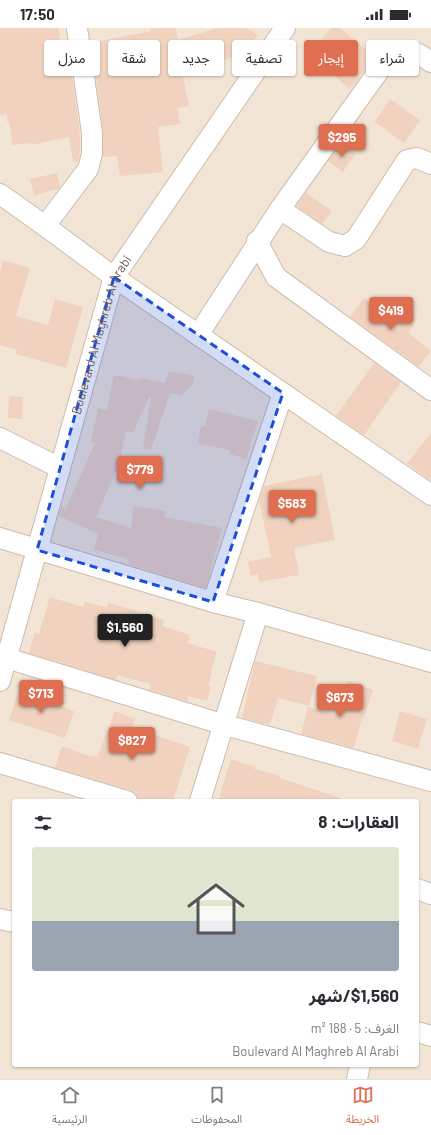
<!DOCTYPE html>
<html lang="ar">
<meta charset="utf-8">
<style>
body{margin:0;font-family:Barlow,"Noto Sans Arabic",sans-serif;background:#f7f7f7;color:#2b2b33;direction:rtl;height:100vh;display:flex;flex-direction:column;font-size:15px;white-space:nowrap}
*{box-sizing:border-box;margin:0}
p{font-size:13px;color:#7c7c81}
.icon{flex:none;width:22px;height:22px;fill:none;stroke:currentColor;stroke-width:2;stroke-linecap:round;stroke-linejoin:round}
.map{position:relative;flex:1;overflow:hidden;direction:ltr}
.sheet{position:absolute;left:12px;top:771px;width:407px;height:268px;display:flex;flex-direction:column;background:#fff;border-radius:4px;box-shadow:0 1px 3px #0004;direction:rtl}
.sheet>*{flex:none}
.guide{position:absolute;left:12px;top:12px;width:407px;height:36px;direction:rtl;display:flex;gap:8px}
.price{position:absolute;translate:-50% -34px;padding:0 9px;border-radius:4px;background:#e06f51;color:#fff;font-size:13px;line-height:26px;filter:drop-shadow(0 1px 2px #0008)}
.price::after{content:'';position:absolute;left:50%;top:24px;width:12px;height:9px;margin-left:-6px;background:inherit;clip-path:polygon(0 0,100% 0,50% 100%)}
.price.active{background:#222;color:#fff}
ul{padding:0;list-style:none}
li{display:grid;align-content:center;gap:8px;height:212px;padding:0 20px}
li span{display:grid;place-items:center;height:124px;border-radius:4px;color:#555}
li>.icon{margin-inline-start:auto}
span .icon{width:72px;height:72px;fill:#fffc;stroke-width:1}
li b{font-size:17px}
h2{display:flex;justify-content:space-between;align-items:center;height:48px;padding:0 20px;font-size:17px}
.pill{padding:0 14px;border-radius:4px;background:#fff;box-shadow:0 1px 3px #0004;font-size:14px;line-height:36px}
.pill.active{background:#e06f51;color:#fff}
.status{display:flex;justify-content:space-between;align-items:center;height:28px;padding:0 20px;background:#fff;direction:ltr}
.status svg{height:11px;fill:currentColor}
.tabs{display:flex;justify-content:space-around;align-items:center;height:56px;border-top:1px solid #e1e1e2;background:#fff;font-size:11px;color:#7c7c81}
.tabs a{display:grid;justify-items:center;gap:2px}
.tabs .active{color:#e06f51}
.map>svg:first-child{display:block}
.residential{fill:#f3e5d5;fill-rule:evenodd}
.building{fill:#f0d2bf}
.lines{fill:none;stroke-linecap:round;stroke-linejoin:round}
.minor-casing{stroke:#cdbbad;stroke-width:22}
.minor{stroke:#fff;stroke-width:20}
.marked{fill:#1d4ed8;fill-opacity:0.2;stroke:#1d4ed8;stroke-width:3;stroke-dasharray:8 5;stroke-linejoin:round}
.labels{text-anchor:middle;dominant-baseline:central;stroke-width:3.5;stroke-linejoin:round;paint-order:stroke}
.street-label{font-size:13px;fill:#745a4c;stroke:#fef7ed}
</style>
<div class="status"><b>17:50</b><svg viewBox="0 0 49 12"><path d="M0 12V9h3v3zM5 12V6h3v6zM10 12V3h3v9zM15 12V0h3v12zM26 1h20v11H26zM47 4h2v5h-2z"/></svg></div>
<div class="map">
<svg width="431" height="1051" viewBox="0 0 431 1051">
<rect width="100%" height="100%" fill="#fcf3e7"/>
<!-- residential -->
<path class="residential" d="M0 0H431V1051H0ZM14 773H417V1037H14Z"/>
<!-- building -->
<g class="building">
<path d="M0 0H59L60 35 70 33 80 106V124L78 133 73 134 69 109 31 117V115L12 117 9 94H7V86L0 87Z"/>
<path d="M150 0H176L178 12 217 0H247L258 7 244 26 182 44 189 78 178 80 180 96 158 99 163 144 120 148 117 128 103 129V103L92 18 100 16V13L151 3Z"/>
<path d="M331 0H340L375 29 350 61 309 26Z"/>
<path d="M390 71 420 92 404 115 375 94Z"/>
<path d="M341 116 355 126 343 144 328 133Z"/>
<path d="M57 145 60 159 58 161 34 167 30 151Z"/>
<path d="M306 165 332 183 322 196 296 178Z"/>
<path d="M3 232 30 240 16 288 48 297 55 271 83 279 66 340 16 326 17 322 0 317V244Z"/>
<path d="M364 270 389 289 394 282 414 297 408 305 431 323 418 339 350 289Z"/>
<path d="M374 335 401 354 364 407 336 388Z"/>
<path d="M169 343 194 348 192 358 181 367 170 365 151 422 143 420 151 370 149 369 133 404 126 403 119 436 96 489 131 500 134 478 165 483 164 489 222 500 206 560 128 536 129 531 94 522 98 506 59 488 61 478 66 480 95 415 91 414 98 380 107 382 114 347 139 352 140 350 165 355Z"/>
<path d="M9 368 23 369 22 391 8 390Z"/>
<path d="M209 381 258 393 246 431 230 426 231 422 198 416 201 398H205Z"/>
<path d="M431 405V453L407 436Z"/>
<path d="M322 446 335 512 294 520 299 547 259 554 258 546 251 548 248 534 271 529 259 472 264 458Z"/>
<path d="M50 569 83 579 85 574 107 579 108 575 135 582V583L164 592 162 598 190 607 188 615 217 624 211 643H212L208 658H211L207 673 188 668 187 673 149 662 150 656 117 647 116 652 29 625 35 604 39 606Z"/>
<path d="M255 633 317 648 309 678 278 670 270 697 242 690Z"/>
<path d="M348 653 373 662 363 691 362 690 354 720 301 706 308 679 336 687Z"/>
<path d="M20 659 46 668 44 672 74 683 65 710 9 692Z"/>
<path d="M115 683 135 691 131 699 190 719 173 773H138L136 765 130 762 55 740 62 718 92 729V727L97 729Z"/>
<path d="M400 683 427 691 418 721 392 713Z"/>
<path d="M231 731 255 739 254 741 280 748V750L340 770V773H218Z"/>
</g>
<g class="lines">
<!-- minor casing -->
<g class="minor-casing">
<g id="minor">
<path d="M0 166 45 198 114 249 431 467"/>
<path d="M280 181 329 214 345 218 356 211 407 132 417 130 431 136"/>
<path d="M45 198 88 141 92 126V105L77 0"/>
<path d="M257 213 276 249 431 362"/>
<path d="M198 307 280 181 388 30C409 18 413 22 431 34"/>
<path d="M0 410 60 440"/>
<path d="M0 510 213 574 258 585 431 634"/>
<path d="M213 574 283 365"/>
<path d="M0 628 225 697 431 753"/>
<path id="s1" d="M0 653 114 249 285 0"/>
<path d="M0 735 127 773"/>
<path d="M200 773 258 585"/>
<path d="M417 861 431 866"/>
<path d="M0 891 14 894"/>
<path d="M417 1004 431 1008"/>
<path d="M357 1051 360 1037"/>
</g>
</g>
<!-- minor -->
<use href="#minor" class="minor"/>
</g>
<!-- marked area -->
<path class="marked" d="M114 249 283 365 213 574 37 522Z"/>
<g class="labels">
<!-- street labels -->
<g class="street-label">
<text stroke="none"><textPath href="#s1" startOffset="361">Boulevard Al Maghreb Al Arabi</textPath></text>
</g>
</g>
</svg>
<b class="price" style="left:342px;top:130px">$295</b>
<b class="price" style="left:391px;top:303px">$419</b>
<b class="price" style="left:140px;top:462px">$779</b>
<b class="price" style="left:292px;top:496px">$583</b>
<b class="price active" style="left:125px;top:620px">$1,560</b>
<b class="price" style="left:41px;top:686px">$713</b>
<b class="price" style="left:340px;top:690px">$673</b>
<b class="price" style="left:132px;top:733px">$827</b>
<div class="guide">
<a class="pill">شراء</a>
<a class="pill active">إيجار</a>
<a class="pill">تصفية</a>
<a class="pill">جديد</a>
<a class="pill">شقة</a>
<a class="pill">منزل</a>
</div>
<section class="sheet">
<h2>العقارات: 8<svg class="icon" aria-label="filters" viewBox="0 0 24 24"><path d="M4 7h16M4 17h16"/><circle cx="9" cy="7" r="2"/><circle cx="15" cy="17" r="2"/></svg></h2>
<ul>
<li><span style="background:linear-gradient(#dfe7d0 60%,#9aa5b1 0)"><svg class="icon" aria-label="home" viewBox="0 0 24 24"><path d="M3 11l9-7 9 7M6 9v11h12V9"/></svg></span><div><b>$1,560/شهر</b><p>الغرف: 5 · 188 m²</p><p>Boulevard Al Maghreb Al Arabi</p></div></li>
</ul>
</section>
</div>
<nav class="tabs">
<a class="active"><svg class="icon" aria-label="map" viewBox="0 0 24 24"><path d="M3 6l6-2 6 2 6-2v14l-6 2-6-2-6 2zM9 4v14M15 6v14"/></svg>الخريطة</a>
<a><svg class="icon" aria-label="saved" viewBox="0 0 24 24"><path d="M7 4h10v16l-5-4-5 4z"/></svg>المحفوظات</a>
<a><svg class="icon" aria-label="home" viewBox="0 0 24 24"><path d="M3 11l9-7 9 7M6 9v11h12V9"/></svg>الرئيسية</a>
</nav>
